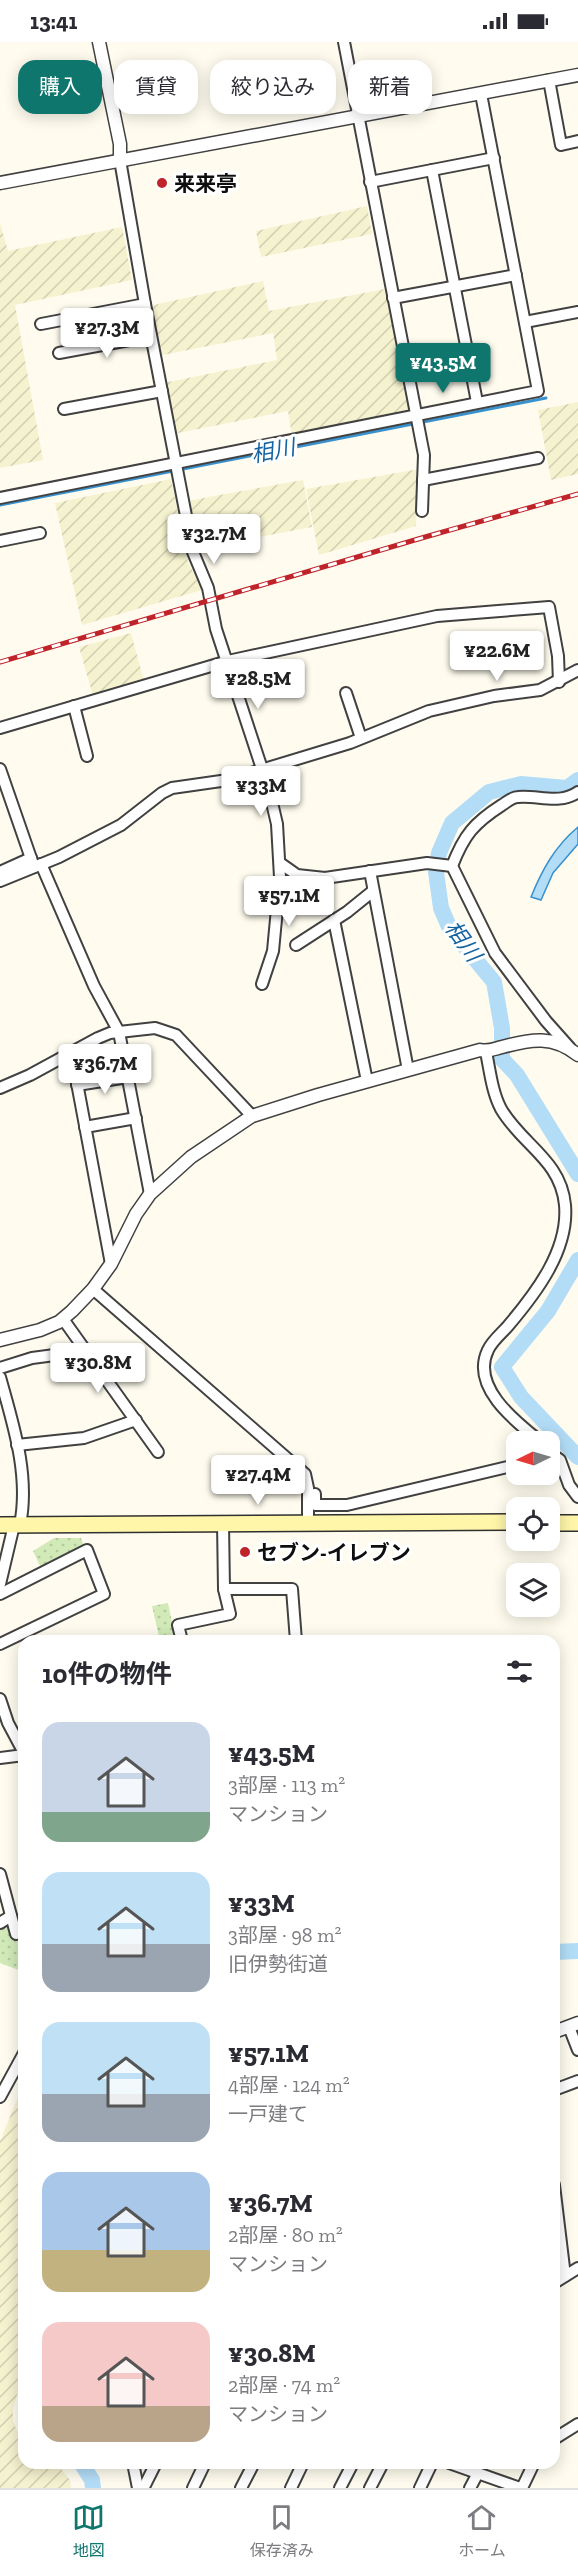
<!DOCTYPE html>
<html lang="ja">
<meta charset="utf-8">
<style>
body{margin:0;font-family:"Zilla Slab","Noto Sans JP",serif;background:#f2f2f3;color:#2b2b33;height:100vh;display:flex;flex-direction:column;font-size:22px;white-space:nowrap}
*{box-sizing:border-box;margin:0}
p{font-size:20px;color:#7c7c81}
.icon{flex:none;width:33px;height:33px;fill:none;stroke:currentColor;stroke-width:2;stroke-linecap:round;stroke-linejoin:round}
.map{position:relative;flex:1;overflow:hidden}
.details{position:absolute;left:18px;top:1593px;width:542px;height:834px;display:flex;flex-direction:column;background:#fff;border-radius:18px;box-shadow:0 3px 15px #0003}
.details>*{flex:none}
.hud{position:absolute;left:18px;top:18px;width:543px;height:54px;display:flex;gap:12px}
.needle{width:39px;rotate:265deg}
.tools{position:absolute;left:506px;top:1389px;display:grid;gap:12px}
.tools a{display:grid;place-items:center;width:54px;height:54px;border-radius:12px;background:#fff;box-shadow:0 3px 15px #0003;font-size:30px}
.price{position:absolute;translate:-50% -51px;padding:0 14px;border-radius:6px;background:#fff;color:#222;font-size:20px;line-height:39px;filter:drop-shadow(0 2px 3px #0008)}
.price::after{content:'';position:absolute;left:50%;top:36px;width:18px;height:14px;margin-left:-9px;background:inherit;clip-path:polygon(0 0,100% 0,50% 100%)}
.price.on{background:#0f766e;color:#fff}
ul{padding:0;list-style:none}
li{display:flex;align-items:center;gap:18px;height:150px;padding:0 24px}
li span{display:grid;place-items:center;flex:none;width:168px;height:120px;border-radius:18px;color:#555}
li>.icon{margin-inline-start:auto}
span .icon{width:72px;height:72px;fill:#fffc;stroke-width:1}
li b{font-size:26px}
h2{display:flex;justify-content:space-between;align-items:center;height:72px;padding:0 24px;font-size:26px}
.pill{padding:0 21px;border-radius:18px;background:#fff;box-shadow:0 3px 15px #0003;font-size:21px;line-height:54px}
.pill.on{background:#0f766e;color:#fff}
.status{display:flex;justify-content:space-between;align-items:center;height:42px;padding:0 30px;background:#fff;direction:ltr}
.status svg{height:16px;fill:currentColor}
.tab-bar{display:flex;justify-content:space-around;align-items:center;height:84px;border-top:2px solid #e1e1e2;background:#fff;font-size:16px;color:#7c7c81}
.tab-bar a{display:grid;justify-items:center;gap:3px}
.tab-bar .on{color:#0f766e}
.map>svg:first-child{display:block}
.farmland{fill:url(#farmland-furrows)}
.grass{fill:url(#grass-dots)}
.water{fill:#b3ddf7;stroke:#3992cf;stroke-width:1.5}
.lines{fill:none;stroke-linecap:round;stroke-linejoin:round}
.stream{stroke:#3992cf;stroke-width:3}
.river{stroke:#b3ddf7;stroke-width:16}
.minor-casing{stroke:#414141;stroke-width:14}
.tertiary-casing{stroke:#414141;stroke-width:15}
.secondary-casing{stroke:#303030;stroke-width:18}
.minor{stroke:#fff;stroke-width:10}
.tertiary{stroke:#fff;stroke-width:12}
.secondary{stroke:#fff6aa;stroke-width:15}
.rail-casing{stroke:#bf242a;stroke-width:5}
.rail{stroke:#fff;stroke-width:3;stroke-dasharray:9;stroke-linecap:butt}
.poi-dot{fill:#bf242a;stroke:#fff;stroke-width:2}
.labels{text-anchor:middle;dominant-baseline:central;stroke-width:6;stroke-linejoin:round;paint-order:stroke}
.poi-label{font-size:21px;font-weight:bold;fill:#0e0e0e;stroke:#fff;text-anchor:start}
.water-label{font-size:22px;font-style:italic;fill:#1663a1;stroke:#fff}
</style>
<div class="status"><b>13:41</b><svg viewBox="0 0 49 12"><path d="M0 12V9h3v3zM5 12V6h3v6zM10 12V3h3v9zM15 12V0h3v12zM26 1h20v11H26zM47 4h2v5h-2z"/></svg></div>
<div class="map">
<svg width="578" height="2446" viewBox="0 0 578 2446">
<defs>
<pattern id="farmland-furrows" width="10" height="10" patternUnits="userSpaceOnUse" patternTransform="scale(1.5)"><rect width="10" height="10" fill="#f5f2cf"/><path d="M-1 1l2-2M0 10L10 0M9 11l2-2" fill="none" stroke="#d1ceb1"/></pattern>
<pattern id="grass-dots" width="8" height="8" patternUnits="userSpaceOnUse" patternTransform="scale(1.5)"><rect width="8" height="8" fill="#d1eab8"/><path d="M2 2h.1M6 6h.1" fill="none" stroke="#b2c89d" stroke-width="1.8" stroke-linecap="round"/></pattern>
</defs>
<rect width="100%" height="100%" fill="#fffcef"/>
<!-- farmland -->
<g class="farmland">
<path d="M367 164 372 192 261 215 256 189Z"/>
<path d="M0 181 8 209 122 185 132 238 15 263 43 418 0 426Z"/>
<path d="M263 239 269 269 385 247 409 368 406 372 292 394 288 369 173 392 163 341 277 318 273 291 158 314 149 264Z"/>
<path d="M578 360V432L551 438 538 368Z"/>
<path d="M419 427 416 484 319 513 306 447Z"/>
<path d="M171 437 188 520 202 548 82 583 55 461Z"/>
<path d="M303 438 312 485 196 507 187 459Z"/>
<path d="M131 591 144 639 93 654 79 605Z"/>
<path d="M24 2041V2328L13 2367V2379L17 2389 24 2395V2421H56L70 2438 71 2446H0V2099Z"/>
</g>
<!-- grass -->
<g class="grass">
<path d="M54 1496H81L84 1505 41 1526 33 1509Z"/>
<path d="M168 1561 176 1599H160L152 1564Z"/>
<path d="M3 1884 10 1886 13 1897 17 1896 24 1930 0 1921V1885Z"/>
</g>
<!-- water -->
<g class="water">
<path d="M578 736V742C562 760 535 749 514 748 503 748 489 753 477 756L521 740 564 743Z"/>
<path d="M578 785V802L553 831 541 858 531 855C542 828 555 804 578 785Z"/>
</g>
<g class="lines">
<!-- stream -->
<path class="stream" d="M0 463 546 356"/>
<!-- river -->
<g class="river">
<path d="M578 738 567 746 521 742 489 750 452 781 439 811 436 830 441 866 450 887 494 940 502 986V1017L517 1033 578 1132"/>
<path d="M578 1218 548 1269 502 1325 521 1355 578 1415"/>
<path d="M554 1910 578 1909"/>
<path d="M81 2421 92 2438 93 2446"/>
</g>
<!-- minor casing -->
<g class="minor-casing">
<g id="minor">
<path d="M344 0 424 413 422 469"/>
<path d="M549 38 561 103 578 99"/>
<path d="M120 118 145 262 193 510 208 546 216 587 269 748 277 782 280 835 273 909 262 942"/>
<path d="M432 128 477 360"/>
<path d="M370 140 494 116"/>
<path d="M393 256 516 233"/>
<path d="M525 280 578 270"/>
<path d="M41 282 145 262"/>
<path d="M59 311 151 294"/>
<path d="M64 367 162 349"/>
<path d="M423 438 538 416"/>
<path d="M0 456 538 349 481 52"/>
<path d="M0 499 40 491"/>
<path d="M346 651 361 696"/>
<path d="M74 664 87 714"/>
<path d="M0 686 228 619 335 596 437 574 549 565 558 614 559 640"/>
<path d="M0 727 34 825"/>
<path d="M280 821 297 833 325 836 427 821 452 824"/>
<path d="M41 822 94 944 119 990 150 1152"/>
<path d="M452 824 495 911 546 979 570 1006"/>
<path d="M452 824C464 793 474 781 502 763 507 760 512 755 518 755 538 753 560 763 578 750"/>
<path d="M370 829 408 1028"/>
<path d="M0 830 31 816"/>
<path d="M0 839 59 815 121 783 162 751 172 746 228 738 350 701 429 669 494 654 540 648 578 628"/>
<path d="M334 878 367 1039"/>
<path d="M296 903 347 870 373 849"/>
<path d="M71 1009 111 1222"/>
<path d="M486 1010C490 1029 492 1050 501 1067 522 1103 561 1118 565 1163 569 1208 536 1251 508 1284 502 1291 492 1299 488 1308 470 1345 516 1380 541 1400"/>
<path d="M77 1043 128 1035"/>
<path d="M0 1046 30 1033 98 996 110 991 155 986 176 993 252 1074"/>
<path d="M85 1085 136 1076"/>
<path d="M93 1247 305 1432 308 1446V1480"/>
<path d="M63 1277 158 1410"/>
<path d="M0 1326 32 1316 85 1309"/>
<path d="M0 1335C13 1382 30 1433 20 1483"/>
<path d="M17 1403 84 1396 136 1378"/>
<path d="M549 1410 560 1418 569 1443 578 1455"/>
<path d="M315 1452V1463H347L516 1423"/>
<path d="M0 1542 14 1483"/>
<path d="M224 1547H292L296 1599"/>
<path d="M0 1552 87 1508 104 1552 0 1602"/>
<path d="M182 1599 178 1583 230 1572 224 1547 223 1481"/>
<path d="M0 1657 8 1681 24 1711"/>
<path d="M0 1716 24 1713"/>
<path d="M0 1832 16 1892 24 1889"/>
<path d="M0 1881 11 1874"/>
<path d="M569 1985 578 2008"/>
<path d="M554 2048 578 2039"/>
<path d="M0 2055 24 2011"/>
<path d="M554 2143 565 2234"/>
<path d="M554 2241 578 2226"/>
<path d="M554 2397 578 2382"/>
<path d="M133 2421 138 2446"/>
<path d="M449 2421 520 2446"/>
<path d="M145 2443 156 2421"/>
<path d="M193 2446 205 2421"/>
<path d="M241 2446 254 2421"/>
<path d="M291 2446 303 2421"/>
<path d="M340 2446 353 2421"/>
<path d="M370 2446 383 2421"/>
<path d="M420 2446 432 2421"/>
<path d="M470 2446 478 2431"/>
<path d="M522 2446 534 2421"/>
</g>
</g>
<!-- tertiary casing -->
<g class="tertiary-casing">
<g id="tertiary">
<path d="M99 0 120 102V118"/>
<path d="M0 141 578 33"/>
<path d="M0 1298 40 1288 59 1280 72 1269 93 1247 111 1222 136 1172 150 1152 191 1115 252 1074 318 1053 480 1008C488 1010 494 1007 502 1005 531 997 553 993 578 1013"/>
<path d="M554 1990 578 1981"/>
</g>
</g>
<!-- secondary casing -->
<g class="secondary-casing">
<g id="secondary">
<path d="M549 1481H578"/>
<path d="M0 1483 516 1480"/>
</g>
</g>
<!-- minor -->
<use href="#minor" class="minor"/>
<!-- tertiary -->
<use href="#tertiary" class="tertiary"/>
<!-- secondary -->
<use href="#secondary" class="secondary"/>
<!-- rail casing -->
<g class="rail-casing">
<path id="rail" d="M0 620 425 495 578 452"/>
</g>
<!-- rail -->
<use href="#rail" class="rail"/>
</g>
<!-- markers -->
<g class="poi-dot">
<circle cx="162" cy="141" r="6"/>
<circle cx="245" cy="1510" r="6"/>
</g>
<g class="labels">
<!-- poi labels -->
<g class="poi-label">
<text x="174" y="141">来来亭</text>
<text x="257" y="1510">セブン-イレブン</text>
</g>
<!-- water labels -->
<g class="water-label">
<text transform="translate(273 409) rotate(-11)">相川</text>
<text transform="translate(463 899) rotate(54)">相川</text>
</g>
</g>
</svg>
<div class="tools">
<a><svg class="needle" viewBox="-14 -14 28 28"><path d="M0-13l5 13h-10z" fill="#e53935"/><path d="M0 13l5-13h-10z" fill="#7c7c81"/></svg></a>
<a><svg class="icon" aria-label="locate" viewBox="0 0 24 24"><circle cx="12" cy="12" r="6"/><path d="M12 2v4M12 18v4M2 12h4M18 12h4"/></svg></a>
<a><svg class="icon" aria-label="layers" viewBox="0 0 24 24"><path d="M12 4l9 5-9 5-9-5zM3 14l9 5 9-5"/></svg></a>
</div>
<b class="price" style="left:107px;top:317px">¥27.3M</b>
<b class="price on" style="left:443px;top:352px">¥43.5M</b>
<b class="price" style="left:214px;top:523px">¥32.7M</b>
<b class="price" style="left:497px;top:640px">¥22.6M</b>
<b class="price" style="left:258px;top:668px">¥28.5M</b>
<b class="price" style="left:261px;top:775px">¥33M</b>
<b class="price" style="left:289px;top:885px">¥57.1M</b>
<b class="price" style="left:105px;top:1053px">¥36.7M</b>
<b class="price" style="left:98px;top:1352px">¥30.8M</b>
<b class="price" style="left:258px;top:1464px">¥27.4M</b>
<div class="hud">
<a class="pill on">購入</a>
<a class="pill">賃貸</a>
<a class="pill">絞り込み</a>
<a class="pill">新着</a>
</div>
<section class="details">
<h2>10件の物件<svg class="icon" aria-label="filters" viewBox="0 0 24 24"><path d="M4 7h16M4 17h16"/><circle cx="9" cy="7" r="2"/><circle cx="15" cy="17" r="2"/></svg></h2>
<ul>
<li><span style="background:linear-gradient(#c9d6e8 75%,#7fa58c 0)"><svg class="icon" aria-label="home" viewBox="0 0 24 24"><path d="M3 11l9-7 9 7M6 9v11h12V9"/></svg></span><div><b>¥43.5M</b><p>3部屋 · 113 m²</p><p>マンション</p></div></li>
<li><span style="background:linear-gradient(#bfe0f5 60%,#9aa5b1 0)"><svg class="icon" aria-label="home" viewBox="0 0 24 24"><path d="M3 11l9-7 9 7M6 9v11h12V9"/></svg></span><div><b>¥33M</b><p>3部屋 · 98 m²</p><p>旧伊勢街道</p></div></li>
<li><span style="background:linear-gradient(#bfe0f5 60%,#9aa5b1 0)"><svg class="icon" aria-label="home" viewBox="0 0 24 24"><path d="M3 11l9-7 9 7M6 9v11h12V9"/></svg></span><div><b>¥57.1M</b><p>4部屋 · 124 m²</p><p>一戸建て</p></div></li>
<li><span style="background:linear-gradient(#a9c7e8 65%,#c2b280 0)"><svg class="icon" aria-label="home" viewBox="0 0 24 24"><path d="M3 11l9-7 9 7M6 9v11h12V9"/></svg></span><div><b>¥36.7M</b><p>2部屋 · 80 m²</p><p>マンション</p></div></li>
<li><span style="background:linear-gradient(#f6c9c9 70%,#b9a48a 0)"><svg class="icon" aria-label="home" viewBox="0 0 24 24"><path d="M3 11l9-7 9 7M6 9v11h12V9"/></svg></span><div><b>¥30.8M</b><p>2部屋 · 74 m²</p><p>マンション</p></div></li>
</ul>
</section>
</div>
<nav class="tab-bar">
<a class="on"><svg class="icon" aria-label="map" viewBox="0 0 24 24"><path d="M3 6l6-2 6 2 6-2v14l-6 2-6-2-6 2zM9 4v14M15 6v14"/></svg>地図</a>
<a><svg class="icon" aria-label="saved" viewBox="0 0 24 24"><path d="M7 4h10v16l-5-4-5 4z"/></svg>保存済み</a>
<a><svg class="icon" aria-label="home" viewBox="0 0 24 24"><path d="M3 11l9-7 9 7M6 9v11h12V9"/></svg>ホーム</a>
</nav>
